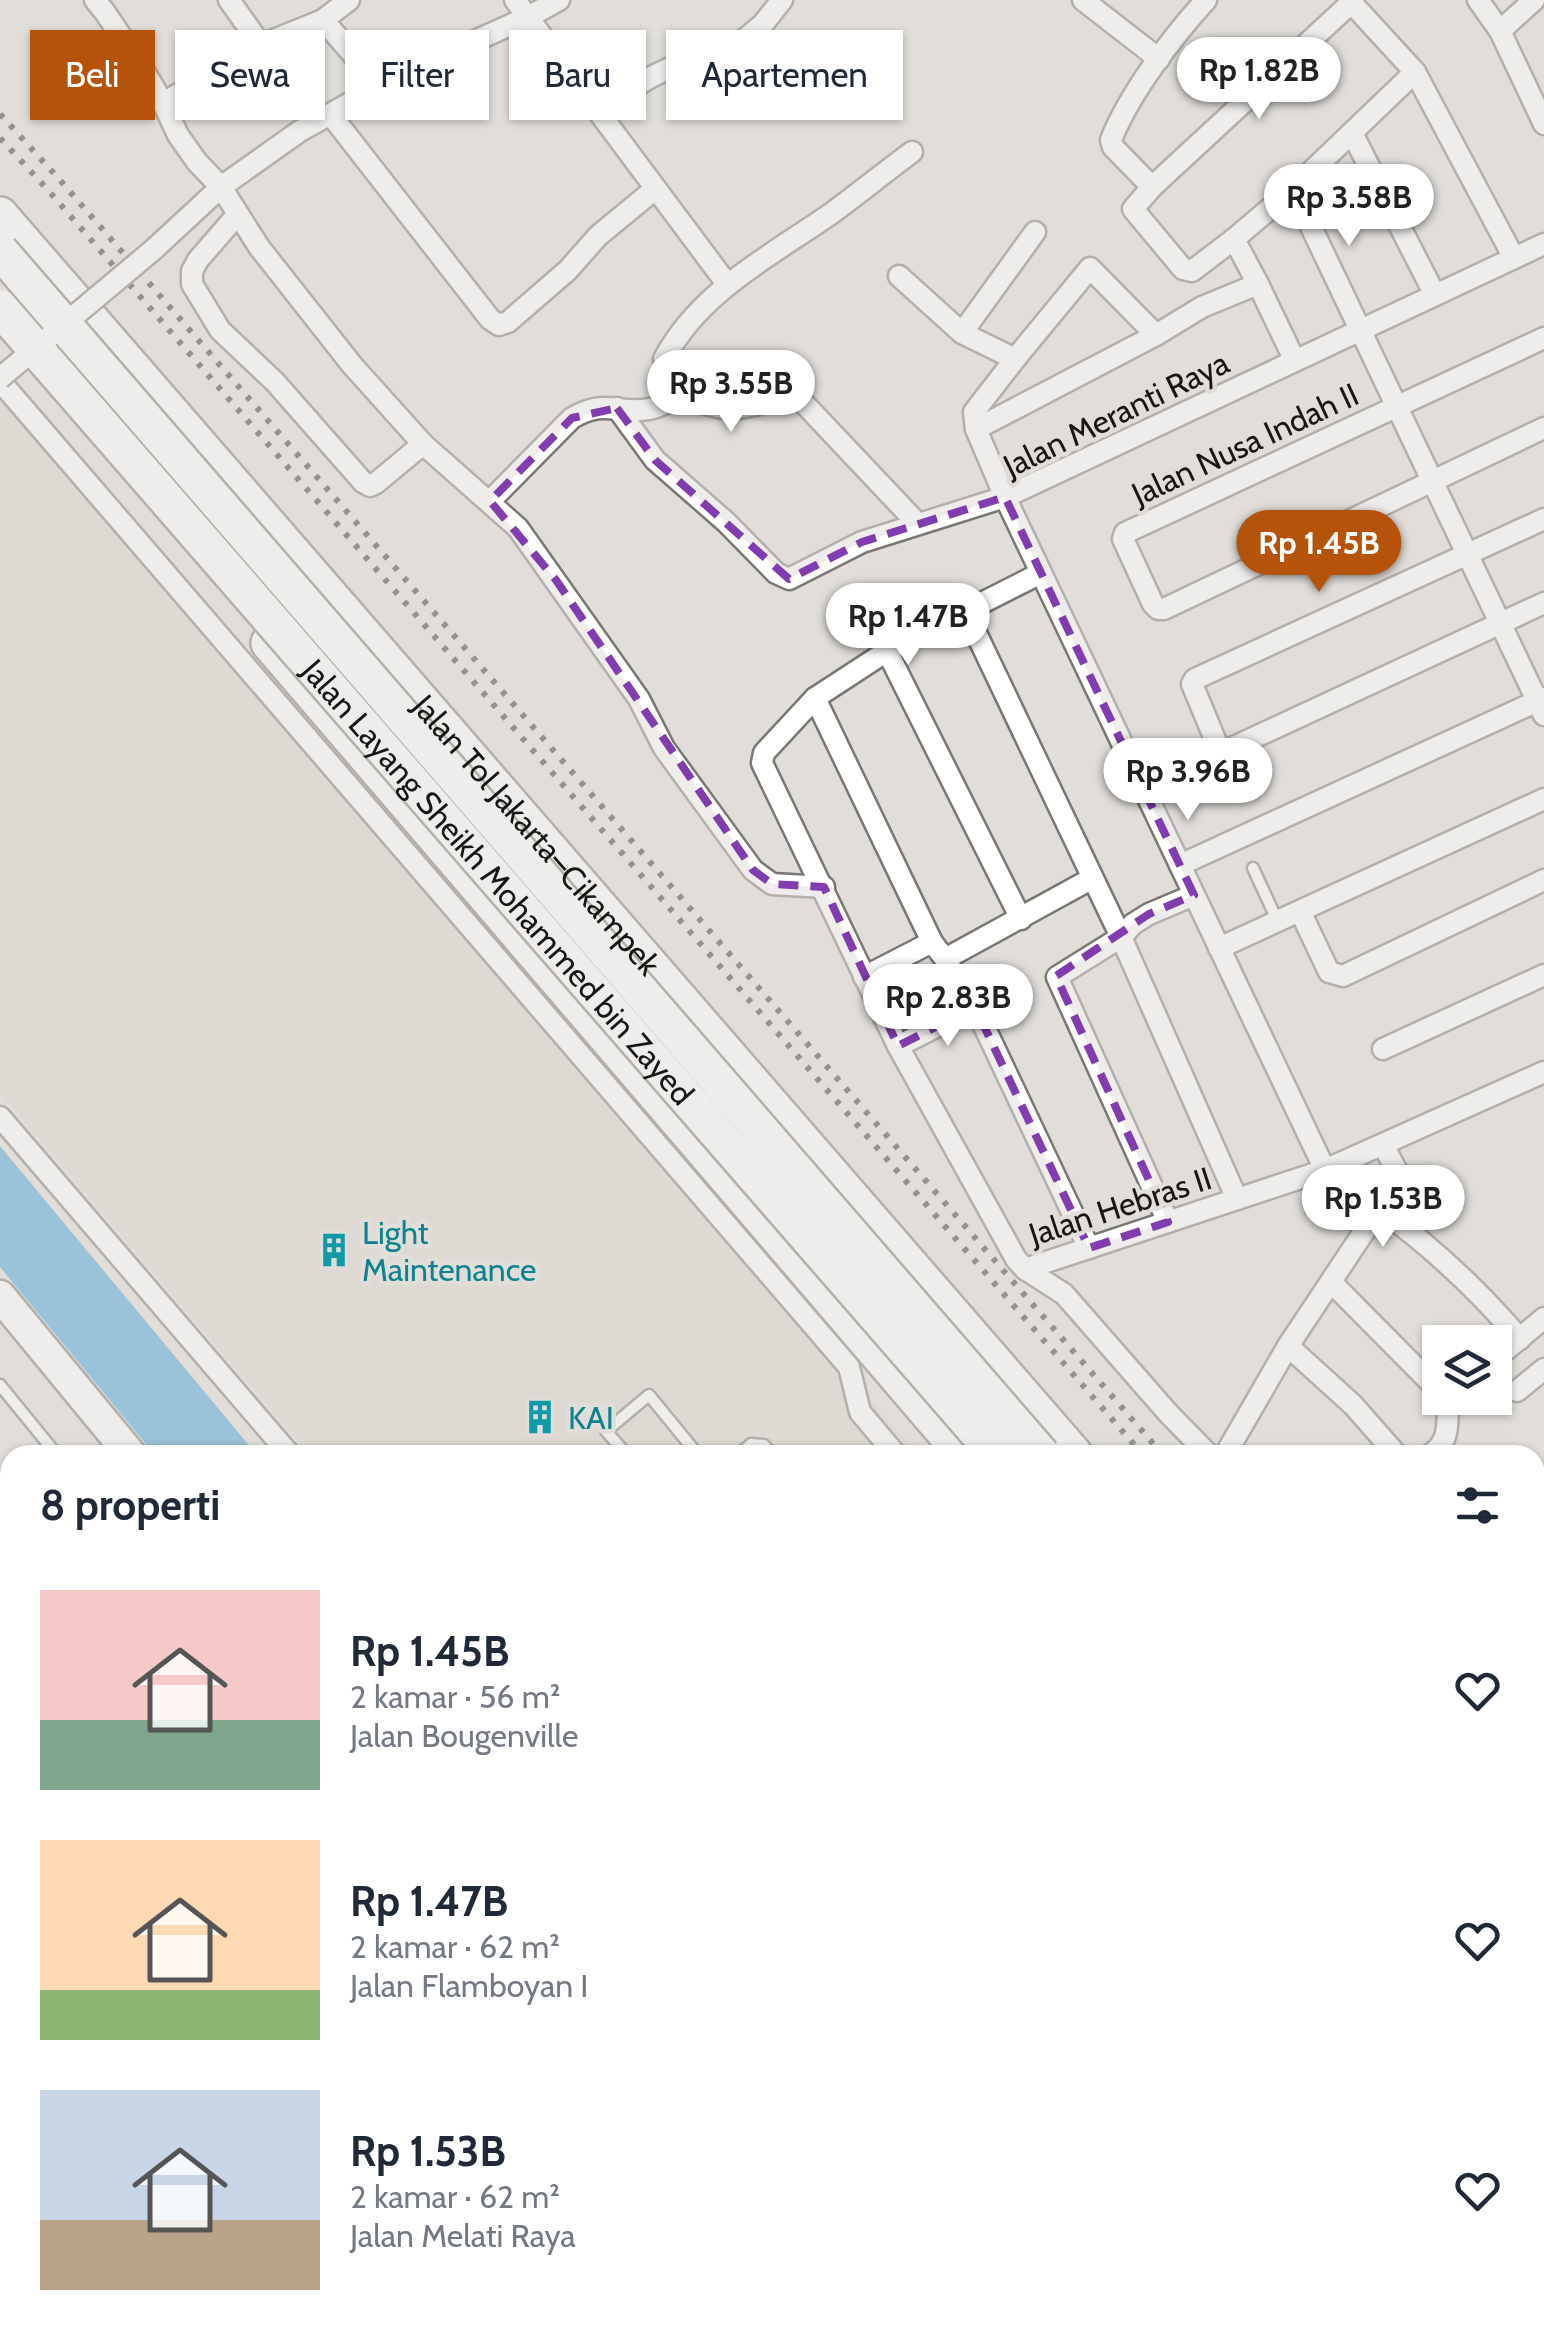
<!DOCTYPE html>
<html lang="id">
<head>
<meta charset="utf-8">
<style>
  :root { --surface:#fff; --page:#f6f6f7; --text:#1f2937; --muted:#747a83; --accent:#b45309 }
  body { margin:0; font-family:Cabin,sans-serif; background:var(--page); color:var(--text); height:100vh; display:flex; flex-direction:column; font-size:38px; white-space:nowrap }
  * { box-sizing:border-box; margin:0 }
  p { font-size:32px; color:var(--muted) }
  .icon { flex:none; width:55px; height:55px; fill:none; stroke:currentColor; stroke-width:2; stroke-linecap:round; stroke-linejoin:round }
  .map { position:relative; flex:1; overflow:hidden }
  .side { position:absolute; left:0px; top:1445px; width:1545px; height:892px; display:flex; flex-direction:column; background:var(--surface); border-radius:30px 30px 0 0; box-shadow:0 2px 8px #0004 }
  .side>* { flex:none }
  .guide { position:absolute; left:30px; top:30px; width:1000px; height:90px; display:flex; gap:20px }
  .fabs { position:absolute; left:1422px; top:1325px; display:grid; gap:20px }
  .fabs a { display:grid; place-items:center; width:90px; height:90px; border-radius:0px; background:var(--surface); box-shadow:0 2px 8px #0004; font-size:50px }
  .price { position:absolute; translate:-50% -85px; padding:0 22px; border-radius:35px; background:#fff; color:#222; font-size:32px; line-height:65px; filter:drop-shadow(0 2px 5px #0008) }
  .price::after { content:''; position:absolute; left:50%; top:60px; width:30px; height:22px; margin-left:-15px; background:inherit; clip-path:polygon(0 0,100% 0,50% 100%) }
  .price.active { background:var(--accent); color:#fff }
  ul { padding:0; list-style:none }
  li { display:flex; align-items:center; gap:30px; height:250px; padding:0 40px }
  li span { display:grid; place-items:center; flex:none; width:280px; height:200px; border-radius:0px; color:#555 }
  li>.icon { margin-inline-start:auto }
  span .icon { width:120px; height:120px; fill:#fffc; stroke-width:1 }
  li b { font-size:42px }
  h2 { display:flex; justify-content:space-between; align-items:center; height:120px; padding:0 40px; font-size:42px }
  .pill { padding:0 35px; border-radius:0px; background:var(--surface); box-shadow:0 2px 8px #0004; font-size:35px; line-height:90px }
  .pill.active { background:var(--accent); color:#fff }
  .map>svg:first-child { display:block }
  .built { fill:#d9d2c7 }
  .water { fill:#44a1d5 }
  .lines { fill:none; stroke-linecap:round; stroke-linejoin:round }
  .service-casing { stroke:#7a7873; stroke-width:15 }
  .minor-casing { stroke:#7a7873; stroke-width:25 }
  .primary-casing { stroke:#7a7873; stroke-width:35 }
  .motorway-casing { stroke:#7a7873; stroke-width:40 }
  .service { stroke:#fff; stroke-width:10 }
  .minor { stroke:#fff; stroke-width:20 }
  .primary { stroke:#fff; stroke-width:30 }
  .motorway { stroke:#fff; stroke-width:35 }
  .tram { stroke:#353432; stroke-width:2.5 }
  .rail { stroke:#353432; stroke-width:6; stroke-dasharray:5 10; stroke-linecap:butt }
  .minor-bridge-casing { stroke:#7a7873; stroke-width:25; stroke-linecap:butt }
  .motorway-bridge-casing { stroke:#7a7873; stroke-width:40; stroke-linecap:butt }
  .minor-bridge { stroke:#fff; stroke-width:20 }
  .motorway-bridge { stroke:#fff; stroke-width:35 }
  .marked { fill:none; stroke:#813caf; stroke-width:8; stroke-dasharray:20 12; stroke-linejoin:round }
  .labels { text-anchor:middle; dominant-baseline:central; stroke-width:9; stroke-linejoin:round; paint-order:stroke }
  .street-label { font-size:32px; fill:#171614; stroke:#e1deda }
  .culture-label { font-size:32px; fill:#0d838f; stroke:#e1deda; text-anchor:start }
</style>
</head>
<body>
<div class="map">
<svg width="1544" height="2336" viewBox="0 0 1544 2336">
  <rect width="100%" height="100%" fill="#e1deda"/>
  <g class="built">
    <polygon points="0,384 326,772 918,1455 310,1455 0,1092"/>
    <polygon points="1535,2168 1544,2178 1544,2336 1515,2336 1509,2328 1535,2328"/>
  </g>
  <polygon class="water" points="0,1146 257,1455 155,1455 0,1267"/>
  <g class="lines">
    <g class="service-casing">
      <g id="service">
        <polyline points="1253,868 1277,920"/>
        <polyline points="0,1385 57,1455"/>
        <polyline points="627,1455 606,1431 649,1395 698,1455"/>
        <polyline points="738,1455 751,1444 764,1445 773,1455"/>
        <polyline points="0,1703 10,1694"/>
        <polyline points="0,1731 10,1722"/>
        <polyline points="0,1840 5,1838 10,1839"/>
        <polyline points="0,2308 10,2320"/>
        <polyline points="16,2328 22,2336"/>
        <polyline points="475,2328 481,2336"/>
        <polyline points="207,2336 218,2328"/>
      </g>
    </g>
    <g class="minor-casing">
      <g id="minor">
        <polyline points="95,0 104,11 140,64 163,103 178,135 197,162 221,187 259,247 352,365 423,444 518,528 639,699 664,748 753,870 772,884 824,887"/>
        <polyline points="229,0 261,45"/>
        <polyline points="515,0 727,284"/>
        <polyline points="1083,0 1159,59"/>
        <polyline points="1349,0 1415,72 1514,258"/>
        <polyline points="1478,0 1500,31 1544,124"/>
        <polyline points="1500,31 1534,0"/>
        <polyline points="428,62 528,17 559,0"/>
        <polyline points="163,103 261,45 323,20 349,0"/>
        <polyline points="598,109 651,77 701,53 739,44 763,24 782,0"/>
        <polyline points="331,115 490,319 499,325 508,322 568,270 598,236 655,189"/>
        <polyline points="1352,133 1435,295"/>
        <path d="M912,152C885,172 859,193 832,213C772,255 700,291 664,359C691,419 738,416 790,393L797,396L917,523"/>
        <path d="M1152,187L1113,147L1111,140C1129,94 1173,36 1206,0"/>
        <polyline points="1293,189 1544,715"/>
        <polyline points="237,215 198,260 192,271 192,284 220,330 275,382 363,482 370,486 376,483 423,444"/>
        <polyline points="1234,239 1192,271 1183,269 1133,209 1152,187 1352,2"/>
        <polyline points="153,250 221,187 300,131 375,89 376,81 323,20"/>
        <polyline points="899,276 962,333 1015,359 974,412 976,429 1005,497 1325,1170"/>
        <polyline points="1258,284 1295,361"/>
        <polyline points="962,333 1035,232"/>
        <polyline points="1544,338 1125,533 1123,539 1153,604 1158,609 1164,609 1544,428"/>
        <polyline points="1015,359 1090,268 1156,335"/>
        <polyline points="0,381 849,1367 860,1412 896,1455"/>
        <polyline points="617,408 655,460 726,522 776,573 789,579 862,542 1005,497 1544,244"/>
        <polyline points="976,429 1156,335 1202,307 1258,284 1234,239 1293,189 1415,72"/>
        <path d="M490,501L572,418C606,398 617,415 649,409C662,407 674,398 686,393"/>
        <polyline points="1544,519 1195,679 1192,684 1219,749 1223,752 1544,603"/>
        <polyline points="1041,573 887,651 815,698 764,753 762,763 898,1046 1016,1259 1025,1269 1064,1294 1168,1413 1209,1455"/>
        <polyline points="965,610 1121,937 1237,1199"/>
        <polyline points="887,651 1021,919"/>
        <polyline points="815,698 932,942 945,959 975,1007 1089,1248"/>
        <polyline points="1180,865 1544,698"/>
        <polyline points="1300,911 1329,972 1343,976 1544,880"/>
        <polyline points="1219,948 1544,799"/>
        <polyline points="945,959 1091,879"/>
        <polyline points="864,977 932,942"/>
        <polyline points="898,1046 975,1007"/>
        <polyline points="1383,1049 1544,975"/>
        <polyline points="0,1117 290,1455"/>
        <path d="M1381,1210C1432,1247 1478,1290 1520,1339"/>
        <polyline points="1168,1222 1057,977 1121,937 1133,924 1149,914 1194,895"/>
        <polyline points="1025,1269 1325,1170 1544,1072"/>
        <polyline points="1332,1283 1440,1392"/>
        <polyline points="1288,1346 1353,1405 1397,1455"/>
        <polyline points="1495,1359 1544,1318"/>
        <polyline points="1517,1391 1544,1369"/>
        <polyline points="1225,1455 1288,1346 1397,1182 1399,1175 1383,1145"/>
        <path d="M1430,1455C1451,1442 1447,1422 1448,1400L1445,1398"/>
        <polyline points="1535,1556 1544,1551"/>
        <polyline points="1535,1814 1544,1822"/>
        <polyline points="1535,2221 1544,2233"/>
        <polyline points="1005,2328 1011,2336"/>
        <polyline points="1284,2336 1289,2328"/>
      </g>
    </g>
    <g class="primary-casing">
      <g id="primary">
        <polyline points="0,1296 131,1455"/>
        <polyline points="846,2328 852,2336"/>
      </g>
    </g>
    <g class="motorway-casing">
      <g id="motorway">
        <path id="s1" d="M0,215L1075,1455"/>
        <polyline points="269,643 964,1455"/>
        <polyline points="1535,1984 1544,1994"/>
        <polyline points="1535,2024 1544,2035"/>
        <polyline points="1535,2074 1544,2085"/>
      </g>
    </g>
    <use href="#service" class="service"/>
    <use href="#minor" class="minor"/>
    <use href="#primary" class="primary"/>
    <use href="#motorway" class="motorway"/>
    <g class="tram">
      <polyline points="1535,2132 1544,2142"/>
      <polyline points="1535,2152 1544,2163"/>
    </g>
    <g class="rail">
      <polyline points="0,114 59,179 1163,1455"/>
      <polyline points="0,138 47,189 1143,1455"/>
      <polyline points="1535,1885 1544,1896"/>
      <polyline points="1535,1909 1544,1919"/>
    </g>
    <g class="minor-bridge-casing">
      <g id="minor-bridge">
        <polyline points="0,378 153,250"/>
        <polyline points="1535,2124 1544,2117"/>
      </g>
    </g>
    <g class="motorway-bridge-casing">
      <g id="motorway-bridge">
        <polyline points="0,251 1042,1455"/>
        <path id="s2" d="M0,308L997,1455"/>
      </g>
    </g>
    <use href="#minor-bridge" class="minor-bridge"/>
    <use href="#motorway-bridge" class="motorway-bridge"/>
  </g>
  <path d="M0 0H1544V2336H0ZM617,408L655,460L789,579L862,542L1005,497L1194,895L1149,914L1056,976L1168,1222L1089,1248L975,1007L898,1046L824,887L772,884L753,870L556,580L490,501L572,418Z" fill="#e1deda" fill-opacity=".55" fill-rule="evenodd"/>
  <path class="marked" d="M617,408L655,460L789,579L862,542L1005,497L1194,895L1149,914L1056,976L1168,1222L1089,1248L975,1007L898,1046L824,887L772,884L753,870L556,580L490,501L572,418Z"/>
  <defs>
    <g id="building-bare" transform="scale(2.7)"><path d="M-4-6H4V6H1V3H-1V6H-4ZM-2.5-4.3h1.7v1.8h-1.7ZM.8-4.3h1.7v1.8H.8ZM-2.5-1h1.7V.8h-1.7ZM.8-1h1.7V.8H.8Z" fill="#0f9aa8" stroke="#e1deda" stroke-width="2.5" paint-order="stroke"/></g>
  </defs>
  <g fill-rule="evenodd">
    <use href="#building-bare" x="334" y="1250"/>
    <use href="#building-bare" x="540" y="1417"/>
  </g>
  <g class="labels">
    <g class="street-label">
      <text transform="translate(1116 414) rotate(-26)">Jalan Meranti Raya</text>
      <text transform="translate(1245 444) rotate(-25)">Jalan Nusa Indah II</text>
      <text stroke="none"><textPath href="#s1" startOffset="820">Jalan Tol Jakarta–Cikampek</textPath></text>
      <text stroke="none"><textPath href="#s2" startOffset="760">Jalan Layang Sheikh Mohammed bin Zayed</textPath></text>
      <text transform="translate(1120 1206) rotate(-18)">Jalan Hebras II</text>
    </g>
    <g class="culture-label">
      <text x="362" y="1232">Light<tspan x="362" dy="37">Maintenance</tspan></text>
      <text x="568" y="1417">KAI</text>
    </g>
  </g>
</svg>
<div class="fabs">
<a><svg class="icon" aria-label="layers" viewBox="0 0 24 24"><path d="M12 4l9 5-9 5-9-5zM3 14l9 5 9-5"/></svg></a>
</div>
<b class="price" style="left:1259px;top:122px">Rp 1.82B</b>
<b class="price" style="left:1349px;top:249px">Rp 3.58B</b>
<b class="price" style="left:731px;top:435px">Rp 3.55B</b>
<b class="price active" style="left:1319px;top:595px">Rp 1.45B</b>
<b class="price" style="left:908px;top:668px">Rp 1.47B</b>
<b class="price" style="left:1188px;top:823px">Rp 3.96B</b>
<b class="price" style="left:948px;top:1049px">Rp 2.83B</b>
<b class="price" style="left:1383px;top:1250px">Rp 1.53B</b>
<div class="guide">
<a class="pill active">Beli</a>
<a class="pill">Sewa</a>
<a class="pill">Filter</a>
<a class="pill">Baru</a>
<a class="pill">Apartemen</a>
</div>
<section class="side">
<h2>8 properti<svg class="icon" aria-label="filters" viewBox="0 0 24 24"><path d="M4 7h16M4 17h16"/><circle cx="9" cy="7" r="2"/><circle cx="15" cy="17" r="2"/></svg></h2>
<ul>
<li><span style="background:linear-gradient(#f6c9c9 65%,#7fa58c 0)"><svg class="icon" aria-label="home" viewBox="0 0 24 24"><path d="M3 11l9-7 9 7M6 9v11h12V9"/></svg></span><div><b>Rp 1.45B</b><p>2 kamar · 56 m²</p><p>Jalan Bougenville</p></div><svg class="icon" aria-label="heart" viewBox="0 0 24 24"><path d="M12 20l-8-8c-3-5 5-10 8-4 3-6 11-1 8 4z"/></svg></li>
<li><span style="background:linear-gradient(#ffd9b3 75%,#8fb573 0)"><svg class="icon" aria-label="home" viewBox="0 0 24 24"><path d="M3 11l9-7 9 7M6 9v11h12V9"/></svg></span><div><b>Rp 1.47B</b><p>2 kamar · 62 m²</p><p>Jalan Flamboyan I</p></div><svg class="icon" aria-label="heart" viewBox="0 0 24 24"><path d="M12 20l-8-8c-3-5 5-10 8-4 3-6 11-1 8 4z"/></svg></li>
<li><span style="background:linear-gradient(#c9d6e8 65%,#b9a48a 0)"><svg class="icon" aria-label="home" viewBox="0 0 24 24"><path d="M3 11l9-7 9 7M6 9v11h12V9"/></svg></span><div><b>Rp 1.53B</b><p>2 kamar · 62 m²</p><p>Jalan Melati Raya</p></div><svg class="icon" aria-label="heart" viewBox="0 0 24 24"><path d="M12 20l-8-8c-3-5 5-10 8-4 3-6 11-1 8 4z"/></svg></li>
</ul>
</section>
</div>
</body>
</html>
